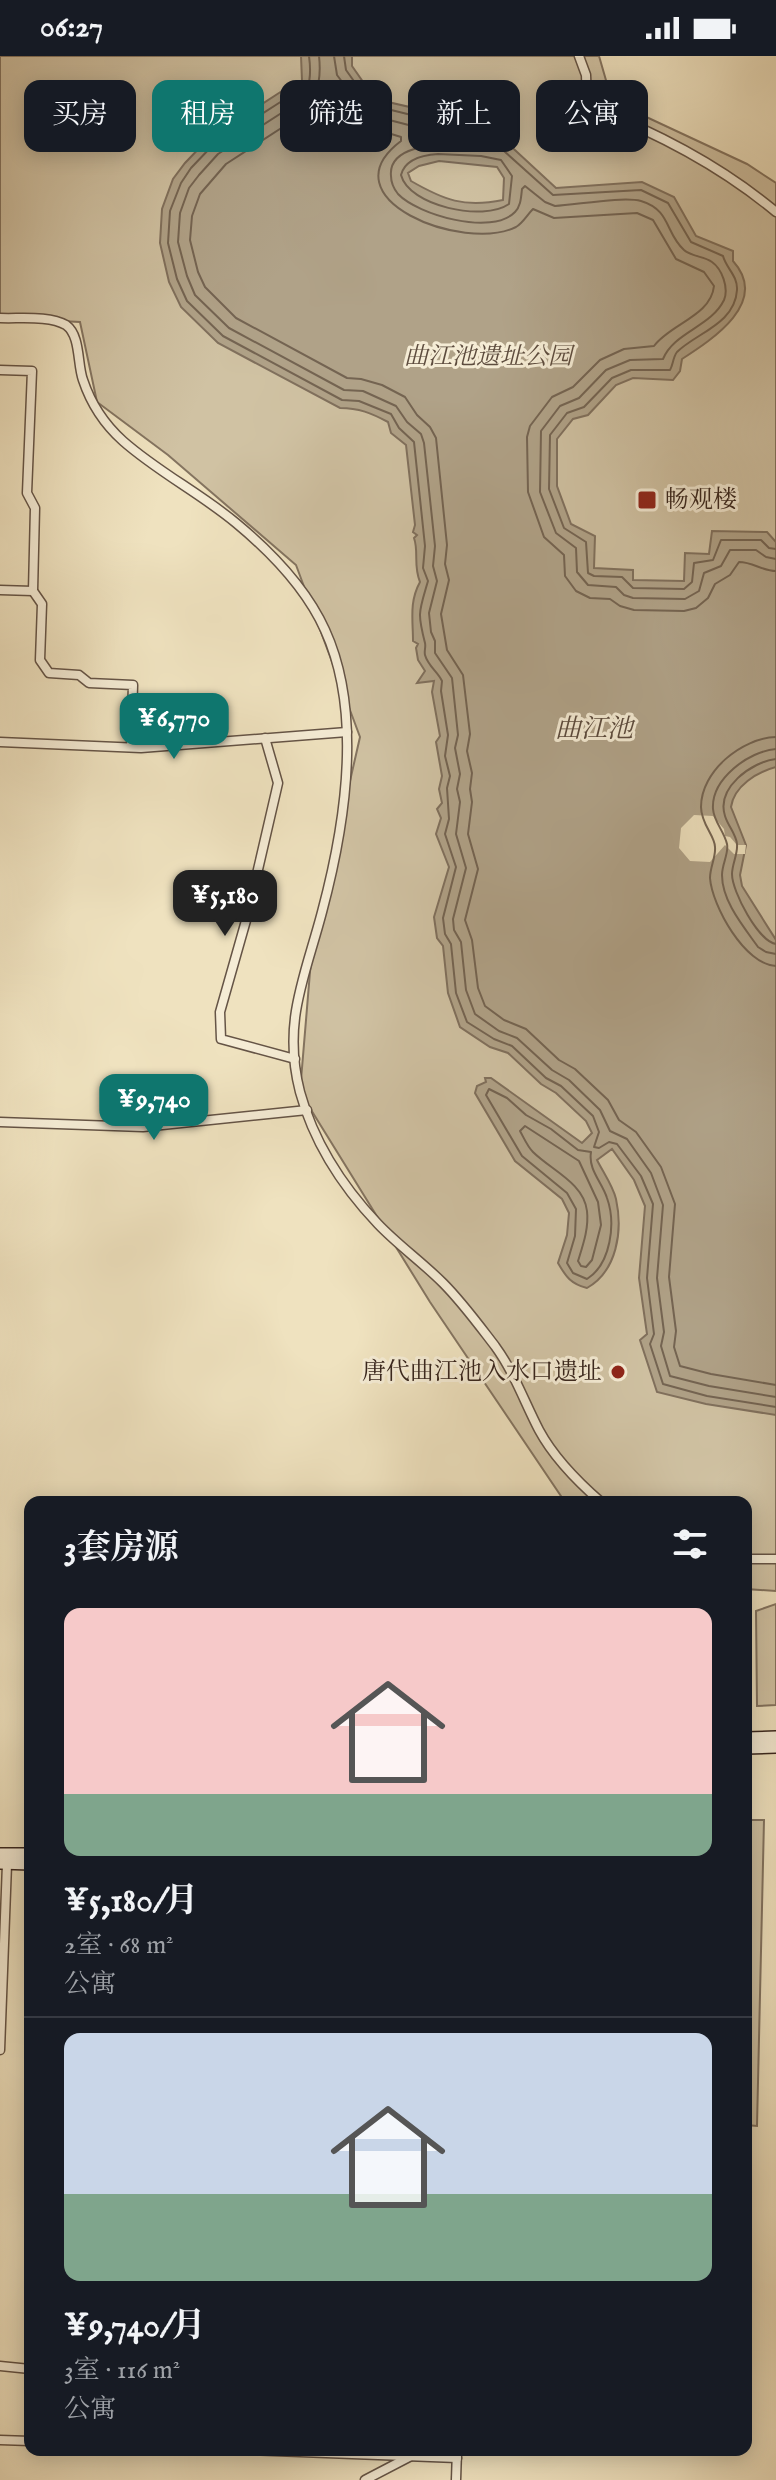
<!DOCTYPE html>
<html lang="zh">
<head>
<meta charset="utf-8">
<style>
  :root { --surface:#171b24; --page:#242831; --text:#f1f3f6; --muted:#9ea1a6; --line:#363941; --accent:#0f766e }
  body { margin:0; font-family:"IM FELL English","Noto Serif SC",serif; background:var(--page); color:var(--text); height:100vh; display:flex; flex-direction:column; font-size:30px; white-space:nowrap }
  * { box-sizing:border-box; margin:0 }
  p { font-size:26px; color:var(--muted) }
  .icon { flex:none; width:44px; height:44px; fill:none; stroke:currentColor; stroke-width:2; stroke-linecap:round; stroke-linejoin:round }
  .map { position:relative; flex:1; overflow:hidden }
  .drawer { position:absolute; left:24px; top:1440px; width:728px; height:960px; display:flex; flex-direction:column; background:var(--surface); border-radius:16px; box-shadow:0 4px 20px #0003 }
  .drawer>* { flex:none }
  .guide { position:absolute; left:24px; top:24px; width:728px; height:72px; display:flex; gap:16px }
  .price { position:absolute; translate:-50% -68px; padding:0 18px; border-radius:16px; background:var(--accent); color:#fff; font-size:26px; line-height:52px; filter:drop-shadow(0 2px 4px #0008) }
  .price::after { content:''; position:absolute; left:50%; top:48px; width:24px; height:18px; margin-left:-12px; background:inherit; clip-path:polygon(0 0,100% 0,50% 100%) }
  .price.current { background:#222; color:#fff }
  ul { padding:0; list-style:none }
  li { display:grid; align-content:center; gap:16px; height:424px; padding:0 40px }
  li+li { border-top:2px solid var(--line) }
  li span { display:grid; place-items:center; height:248px; border-radius:16px; color:#555 }
  li>.icon { margin-inline-start:auto }
  span .icon { width:144px; height:144px; fill:#fffc; stroke-width:1 }
  li b { font-size:34px }
  h2 { display:flex; justify-content:space-between; align-items:center; height:96px; padding:0 40px; font-size:34px }
  .chip { padding:0 28px; border-radius:16px; background:var(--surface); box-shadow:0 4px 20px #0003; font-size:28px; line-height:72px }
  .chip.current { background:var(--accent); color:#fff }
  .status { display:flex; justify-content:space-between; align-items:center; height:56px; padding:0 40px; background:var(--surface); direction:ltr }
  .status svg { height:22px; fill:currentColor }
  .map>svg:first-child { display:block }
  .green { fill:#d0c2a3; stroke:#847460; stroke-width:2 }
  .water { fill:#b0a288; stroke:#80705d; stroke-width:2; fill-rule:evenodd }
  .pier { fill:#efe2bf }
  .lines { fill:none; stroke-linecap:round; stroke-linejoin:round }
  .shore { stroke:#746452; stroke-width:2 }
  .minor-casing { stroke:#655446; stroke-width:11 }
  .secondary-casing { stroke:#37251d; stroke-width:14 }
  .minor { stroke:#f5ecd5; stroke-width:8 }
  .secondary { stroke:#f5ecd5; stroke-width:11 }
  .poi-dot { fill:#8f2418; stroke:#f5ecd5; stroke-width:3 }
  .labels { text-anchor:middle; dominant-baseline:central; stroke-width:6; stroke-linejoin:round; paint-order:stroke }
  .park-label { font-size:24px; font-style:italic; fill:#5d4c3e; stroke:#f5ecd5 }
  .poi-label { font-size:24px; fill:#37251d; stroke:#f5ecd5; text-anchor:start }
  .water-label { font-size:26px; font-style:italic; fill:#5b4a3d; stroke:#f5ecd5 }
</style>
</head>
<body>
<div class="status"><b>06:27</b><svg viewBox="0 0 49 12"><path d="M0 12V9h3v3zM5 12V6h3v6zM10 12V3h3v9zM15 12V0h3v12zM26 1h20v11H26zM47 4h2v5h-2z"/></svg></div>
<div class="map">
<svg width="776" height="2424" viewBox="0 0 776 2424">
  <rect width="100%" height="100%" fill="#efe2bf"/>
  <filter id="stains"><feTurbulence type="fractalNoise" baseFrequency=".0025" numOctaves="4"/><feColorMatrix values="0 0 0 0 .2 0 0 0 0 .09 0 0 0 0 .02 0 0 0 .5 -.17"/></filter>
  <radialGradient id="worn" r=".72"><stop offset=".6" stop-color="#630" stop-opacity="0"/><stop offset="1" stop-color="#630" stop-opacity=".3"/></radialGradient>
  <g class="green">
    <polygon points="0,0 599,0 612,45 747,108 776,127 776,1535 746,1533 746,1446 565,1446 430,1246 300,1036 312,892 360,681 296,509 168,399 97,346 80,266 0,262"/>
    <polygon points="776,1548 776,1649 757,1650 756,1555"/>
    <polygon points="746,1764 764,1764 757,2070 746,2069"/>
  </g>
  <path class="water" d="M301,0H352V10L375,43L488,69L556,132L642,126L674,141L696,180L733,195V205C770,246 713,283 682,303L680,315L673,324L633,322L616,329L588,359L573,363L557,383V430L571,468L595,480L594,512L633,514V524L684,525L685,497L709,498L712,475L767,476L776,486V711C757,716 734,730 731,751L746,789L740,819L742,830L776,884V1359L706,1348L657,1336L640,1284L647,1278L639,1222L645,1150L634,1124L612,1093L597,1104C603,1116 613,1130 616,1143C623,1175 617,1215 587,1232C571,1228 566,1221 558,1207L567,1179L569,1157L562,1143L515,1105L475,1037L477,1030L486,1026L485,1022H491L582,1087L592,1077L586,1065L556,1037L541,1028L508,997L490,991L460,971L448,937L443,890L437,882L434,861L449,811L436,778L441,762L437,753L442,747L439,733L442,720L436,686L440,680L432,636L434,625L417,627L425,615L418,604L416,592L418,588L413,585C413,564 409,546 420,526C413,509 419,496 414,482L417,479L413,476L415,469L406,389L391,377L388,366C371,357 359,352 340,352L218,287L181,251L169,226L160,187L162,153L173,123L185,107L207,84L282,35L293,39L302,25ZM439,105L497,111L504,122L503,144C464,152 444,144 411,125L408,117L419,110Z"/>
  <polygon class="pier" points="694,759 713,760 724,773 725,780 730,781 737,789 746,789 745,798 734,798 725,789 710,806 690,805 679,792 681,772"/>
  <g class="lines">
    <g class="shore">
      <path d="M309,0C312,22 310,49 282,45L212,90L191,112L181,127L170,155L168,187L177,223L187,245L223,280L342,344L359,345L391,358L399,372L414,386L425,490L423,512L428,525C419,556 417,556 425,587C426,591 424,595 425,599C428,610 438,616 442,625L441,635L448,679L445,700L450,720L447,732L449,763L445,778L456,811L443,862L445,878L451,888L456,937L467,966L494,983L512,990L546,1022L561,1030L593,1060L599,1076L594,1091L599,1092L609,1086L617,1088L641,1120L653,1148L647,1222L654,1278L650,1288L663,1328L707,1340L776,1351"/>
      <path d="M319,0C322,27 316,58 283,56L218,98L199,119L189,132L180,157L178,186L187,220L195,239L229,272L344,334L363,335L396,350L407,366L421,378L424,387L435,490L433,510L437,525L429,557L431,576L435,585V597L452,622L458,679L455,692L460,718L457,733L460,746L456,778L466,812L453,863L454,874L461,886L466,934L475,958L499,975L517,982L552,1014L569,1024L600,1054L610,1075L627,1083L651,1117L663,1149L657,1222L664,1276L661,1290L670,1320L709,1330L776,1341"/>
      <path d="M334,0L337,19L366,58L459,82L456,88C436,88 388,90 391,120C391,126 394,133 398,138C418,159 492,180 515,156C521,150 521,141 522,133L525,130L545,146L555,150C576,149 623,140 641,145C671,154 665,177 684,194C692,201 704,200 712,206C722,213 729,232 724,244C711,271 674,276 663,303L630,304L606,314L579,342L560,350L541,375L540,436L556,477L576,492L577,516L588,529L616,531L624,539L633,542L685,543L699,535L704,517L721,510L730,494H756L766,501L776,503"/>
      <path d="M344,0L346,14L371,49L484,77L553,139L641,134L668,147L691,186L723,200C726,212 738,220 737,234C735,268 696,277 677,296C673,301 673,309 670,314H631L612,322L584,351L567,357L550,379L549,433L564,472L586,486L588,517L594,520L622,521L633,532L684,533L692,526L694,507L713,504L721,484H761L769,492L776,493"/>
      <path d="M438,98L481,100L501,104L512,120L509,148C483,166 409,150 401,119C405,103 423,99 438,98Z"/>
      <path d="M776,515C762,515 753,506 739,506L730,519L715,528L708,542L696,552L684,555L634,554L620,550L610,543L590,542L576,535L565,520L564,499L544,481L528,436L527,381L530,370L552,341L573,331L600,304L624,293L654,290C670,268 711,260 714,230L704,216L676,203L653,164L637,157L554,162L533,153C527,159 523,167 516,171C464,197 324,143 401,85V81L359,68L333,37L310,63L298,68L286,69L226,108L200,138L192,160L190,184L198,216L205,231L236,262L347,322L361,323L382,329L405,341L417,359L430,371L436,382L447,489L445,508L449,524L441,558L447,594L463,619L470,678L467,695L472,717L470,733L472,746L468,778L478,813L465,864L472,884L478,932L485,950L504,964L526,973L559,1004L575,1013L608,1044L619,1064L636,1076L661,1111L675,1148L669,1221L676,1275L674,1291L680,1310L711,1318L776,1329"/>
      <path d="M776,681C742,682 701,715 701,751C701,768 715,780 715,791C716,801 710,811 710,822C712,850 745,909 776,910"/>
      <path d="M776,693C749,695 711,723 713,753C714,766 724,775 727,788C729,797 722,808 722,819C722,845 743,870 758,891L766,896L776,898"/>
      <path d="M776,703C751,706 716,732 725,760C728,770 736,778 737,788C738,798 732,808 732,818C732,836 759,886 776,888"/>
      <path d="M489,1033L507,1042L526,1059L551,1073L578,1094L591,1096C588,1114 602,1126 607,1142C616,1167 611,1208 587,1223L573,1217L567,1207L575,1180L576,1153L567,1137L522,1100L486,1039Z"/>
      <path d="M525,1070L579,1105L598,1146L601,1169L592,1204L586,1211L581,1210L578,1205C583,1189 589,1172 587,1155C584,1127 551,1114 533,1096C527,1090 524,1082 520,1075Z"/>
    </g>
    <g class="minor-casing">
      <g id="minor">
        <path d="M579,0L586,19L587,45L593,52C660,78 721,110 776,156"/>
        <path d="M0,262C18,263 49,259 66,269C81,280 77,308 83,324C91,348 104,368 123,385C158,416 200,437 236,467C271,496 306,532 325,574C363,657 345,770 322,856C305,921 282,966 300,1036C314,1087 341,1129 378,1168C398,1189 422,1206 443,1227C462,1246 478,1268 495,1290C514,1316 524,1345 539,1374C554,1402 578,1426 601,1446"/>
        <polyline points="0,314 32,315 27,437 35,452 33,535 42,548 40,604 49,617 79,619 89,627 133,629 131,691"/>
        <polyline points="0,534 33,535"/>
        <polyline points="265,682 278,727 247,861 220,956 221,983 295,1003"/>
        <polyline points="0,686 141,692 347,676"/>
        <polyline points="0,1066 143,1071 307,1054"/>
        <polyline points="746,1503 776,1503"/>
        <polyline points="0,1994 7,1808"/>
        <polyline points="0,2310 30,2313"/>
        <polyline points="0,2384 30,2385"/>
        <polyline points="249,2394 457,2402"/>
        <polyline points="365,2424 411,2400"/>
        <polyline points="456,2424 457,2394"/>
      </g>
    </g>
    <g class="secondary-casing">
      <g id="secondary">
        <polyline points="746,1682 776,1681"/>
        <polyline points="746,1692 776,1691"/>
        <polyline points="0,1798 30,1798"/>
        <polyline points="0,1807 30,1808"/>
      </g>
    </g>
    <use href="#minor" class="minor"/>
    <use href="#secondary" class="secondary"/>
  </g>
  <g class="poi-dot">
    <rect x="637" y="434" width="20" height="20" rx="4"/>
    <circle cx="618" cy="1316" r="8"/>
  </g>
  <g class="labels">
    <g class="park-label">
      <text x="488" y="301">曲江池遗址公园</text>
    </g>
    <g class="poi-label">
      <text x="665" y="444">畅观楼</text>
      <text x="602" y="1316" text-anchor="end">唐代曲江池入水口遗址</text>
    </g>
    <g class="water-label">
      <text x="594" y="673">曲江池</text>
    </g>
  </g>
  <rect width="100%" height="100%" filter="url(#stains)"/>
  <rect width="100%" height="100%" fill="url(#worn)"/>
</svg>
<b class="price" style="left:174px;top:705px">¥6,770</b>
<b class="price current" style="left:225px;top:882px">¥5,180</b>
<b class="price" style="left:154px;top:1086px">¥9,740</b>
<div class="guide">
<a class="chip">买房</a>
<a class="chip current">租房</a>
<a class="chip">筛选</a>
<a class="chip">新上</a>
<a class="chip">公寓</a>
</div>
<section class="drawer">
<h2>3套房源<svg class="icon" aria-label="filters" viewBox="0 0 24 24"><path d="M4 7h16M4 17h16"/><circle cx="9" cy="7" r="2"/><circle cx="15" cy="17" r="2"/></svg></h2>
<ul>
<li><span style="background:linear-gradient(#f6c9c9 75%,#7fa58c 0)"><svg class="icon" aria-label="home" viewBox="0 0 24 24"><path d="M3 11l9-7 9 7M6 9v11h12V9"/></svg></span><div><b>¥5,180/月</b><p>2室 · 68 m²</p><p>公寓</p></div></li>
<li><span style="background:linear-gradient(#c9d6e8 65%,#7fa58c 0)"><svg class="icon" aria-label="home" viewBox="0 0 24 24"><path d="M3 11l9-7 9 7M6 9v11h12V9"/></svg></span><div><b>¥9,740/月</b><p>3室 · 116 m²</p><p>公寓</p></div></li>
</ul>
</section>
</div>
</body>
</html>
